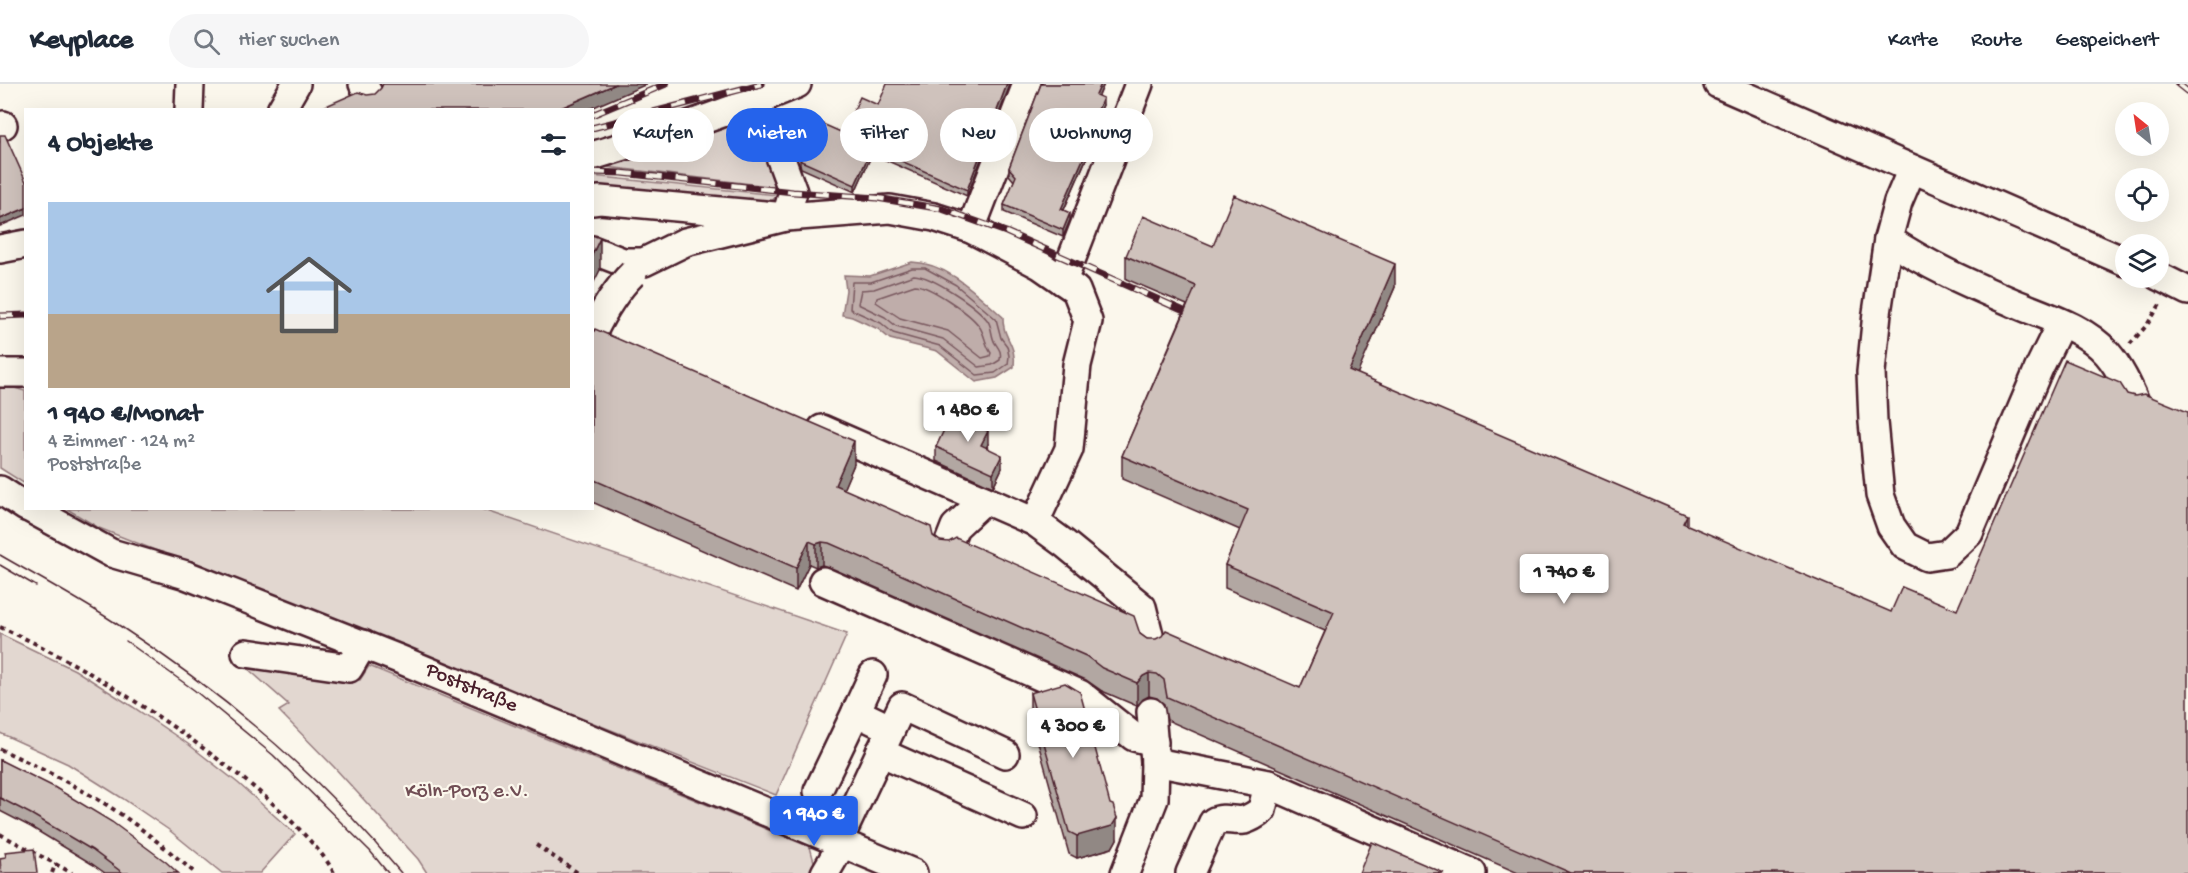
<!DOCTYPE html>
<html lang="de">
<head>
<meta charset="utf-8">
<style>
  :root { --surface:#fff; --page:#f6f6f7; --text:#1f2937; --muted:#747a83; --line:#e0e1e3; --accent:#2563eb }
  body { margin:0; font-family:"Gochi Hand",sans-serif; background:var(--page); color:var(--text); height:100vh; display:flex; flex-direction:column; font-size:22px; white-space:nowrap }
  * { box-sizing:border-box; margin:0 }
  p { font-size:20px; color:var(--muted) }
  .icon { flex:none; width:33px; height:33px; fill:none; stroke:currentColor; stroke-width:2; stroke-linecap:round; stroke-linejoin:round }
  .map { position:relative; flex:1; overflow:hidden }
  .sheet { position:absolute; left:24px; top:24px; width:570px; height:402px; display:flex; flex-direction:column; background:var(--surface); border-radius:0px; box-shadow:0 6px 24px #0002 }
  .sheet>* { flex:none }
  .guide { position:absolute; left:612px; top:24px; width:570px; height:54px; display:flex; gap:12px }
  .needle { width:39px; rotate:330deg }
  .tools { position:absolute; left:2115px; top:18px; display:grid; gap:12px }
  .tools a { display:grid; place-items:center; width:54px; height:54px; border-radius:50%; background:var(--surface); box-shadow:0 6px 24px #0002; font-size:30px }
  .price { position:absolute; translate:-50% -51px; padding:0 14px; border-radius:6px; background:#fff; color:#222; font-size:20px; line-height:39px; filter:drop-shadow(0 2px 3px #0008) }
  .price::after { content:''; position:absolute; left:50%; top:36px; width:18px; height:14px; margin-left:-9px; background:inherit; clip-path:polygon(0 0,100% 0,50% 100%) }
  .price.selected { background:var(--accent); color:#fff }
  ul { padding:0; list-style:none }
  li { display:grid; align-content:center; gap:12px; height:318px; padding:0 24px }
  li span { display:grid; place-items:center; height:186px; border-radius:0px; color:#555 }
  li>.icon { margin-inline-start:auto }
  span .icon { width:108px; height:108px; fill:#fffc; stroke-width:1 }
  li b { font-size:26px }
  h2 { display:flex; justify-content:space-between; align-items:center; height:72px; padding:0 24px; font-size:26px }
  .chip { padding:0 21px; border-radius:27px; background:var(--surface); box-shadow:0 6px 24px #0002; font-size:21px; line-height:54px }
  .chip.selected { background:var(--accent); color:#fff }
  header { display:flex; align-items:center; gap:36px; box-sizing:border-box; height:84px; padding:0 30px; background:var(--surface); border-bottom:2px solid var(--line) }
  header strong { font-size:28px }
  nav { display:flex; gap:33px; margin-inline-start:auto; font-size:21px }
  .search { width:420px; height:54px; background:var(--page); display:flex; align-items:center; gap:15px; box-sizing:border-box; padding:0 21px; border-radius:33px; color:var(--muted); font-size:22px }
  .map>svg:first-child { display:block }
  .green { fill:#e2d7d0; stroke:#967b7e; stroke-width:1.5 }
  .water { fill:#bfadaa; stroke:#907477; stroke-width:1.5 }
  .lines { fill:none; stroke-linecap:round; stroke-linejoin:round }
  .shore { stroke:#79585e; stroke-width:1.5 }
  .minor-casing { stroke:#4a1f2b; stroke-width:32 }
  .path { stroke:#4a1f2b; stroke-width:4; stroke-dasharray:4.5 4.5; stroke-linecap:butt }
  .minor { stroke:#fbf7ec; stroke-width:27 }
  .tram { stroke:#4a1f2b; stroke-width:1.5 }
  .rail-casing { stroke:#4a1f2b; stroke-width:7 }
  .rail { stroke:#fbf7ec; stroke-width:4.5; stroke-dasharray:14; stroke-linecap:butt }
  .minor-bridge-casing { stroke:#4a1f2b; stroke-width:32; stroke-linecap:butt }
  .minor-bridge { stroke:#fbf7ec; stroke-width:27 }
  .wall { fill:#b2a7a2; stroke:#4a1f2b; stroke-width:1.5 }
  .shaded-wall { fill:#918884; stroke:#4a1f2b; stroke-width:1.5 }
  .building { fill:#cfc2bc; stroke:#4a1f2b; stroke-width:1.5 }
  .labels { text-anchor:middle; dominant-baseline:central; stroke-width:4.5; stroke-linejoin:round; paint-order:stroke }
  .street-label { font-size:21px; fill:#4a1f2b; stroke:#fbf7ec }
  .park-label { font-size:21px; fill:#704d54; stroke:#fbf7ec }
</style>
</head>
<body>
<header>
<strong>Keyplace</strong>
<div class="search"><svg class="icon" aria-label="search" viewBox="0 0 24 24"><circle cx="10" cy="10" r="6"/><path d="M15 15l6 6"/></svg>Hier suchen</div>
<nav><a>Karte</a><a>Route</a><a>Gespeichert</a></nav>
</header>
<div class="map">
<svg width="2188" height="789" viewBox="0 0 2188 789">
  <rect width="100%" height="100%" fill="#fbf7ec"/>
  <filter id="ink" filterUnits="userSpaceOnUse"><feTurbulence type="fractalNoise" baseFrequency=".0167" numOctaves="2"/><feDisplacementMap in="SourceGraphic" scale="12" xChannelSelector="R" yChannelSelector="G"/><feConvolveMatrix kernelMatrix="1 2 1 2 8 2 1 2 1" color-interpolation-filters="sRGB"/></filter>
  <g filter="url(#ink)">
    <g class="green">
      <path d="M732,39C738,40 746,41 751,45C765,56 774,86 778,103L607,83L609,78L723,45L722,41Z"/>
      <polygon points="592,92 777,111 772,117 764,119 593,108"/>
      <polygon points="0,300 25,307 25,400 0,384"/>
      <polygon points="67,425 481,425 847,550 776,711 99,444"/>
      <polygon points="0,550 75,586 133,623 188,660 238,699 295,750 260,789 222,789 169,746 122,714 68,680 0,649"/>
      <polygon points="239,577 360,596 369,582 810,763 816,785 813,789 427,789 418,775 334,683 279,627 289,621"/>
    </g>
    <path class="water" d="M912,178C948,179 977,210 1003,233C1002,254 1017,259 1014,283L997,294L976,298L937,267L890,255L878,245L852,233L842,231L846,206L844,191L870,192Z"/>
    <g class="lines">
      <g class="shore">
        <polygon points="912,184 925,184 956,201 996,235 1001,254 1007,262 1009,272 1008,280 995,289 977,291 940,262 893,249 881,239 850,225 852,198 871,198"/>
        <path d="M914,191C932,192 977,222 988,237C992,243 991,253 995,259C999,265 1002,268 1000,276L992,281L979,283L943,255L896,242L885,233L858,220L861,206L874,205Z"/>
        <path d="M915,201C929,201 971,230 979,242C985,250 985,261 991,269L990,272L982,274L948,247L900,234L876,218L877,214Z"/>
      </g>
      <g class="minor-casing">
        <g id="minor">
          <polyline points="363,0 368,9"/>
          <polyline points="1718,0 2126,178"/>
          <polyline points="189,26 190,0"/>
          <polyline points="281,26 296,0"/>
          <polyline points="0,43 3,41"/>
          <path d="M592,72C662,51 730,28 797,0"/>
          <path d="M1912,85L1898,118L1888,155C1928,182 1970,200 2014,219C2044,232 2084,243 2107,269C2120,284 2128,302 2136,320"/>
          <polyline points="592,117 600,116 786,133 890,125 934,133 971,145 1040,181 1076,206 1088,237 1077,281 1069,365 1035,438 1065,460 1142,523 1152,563"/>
          <polyline points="971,145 1027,0"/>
          <polyline points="1888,155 1877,229 1871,288 1873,338 1880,411 1891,442 1905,462 1927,473 1947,470 1969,449 2039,284 2061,239"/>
          <polyline points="0,165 26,160"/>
          <polyline points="592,166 623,178 644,178 685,158 786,133 793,108 778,67 755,18"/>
          <polyline points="2158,192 2188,207"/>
          <polyline points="1063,197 1139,0"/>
          <polyline points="0,289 26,289"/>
          <polyline points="822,345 1035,438"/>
          <polyline points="0,406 26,423"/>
          <polyline points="29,424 111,469 186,491 399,575 913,789"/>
          <polyline points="946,466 955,443 984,416"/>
          <polyline points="823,497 1080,610 1134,653 1154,658"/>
          <polyline points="246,569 349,584 363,560"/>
          <polyline points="856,628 873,591"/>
          <polyline points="880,668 1023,732"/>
          <polyline points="1155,678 1268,700 1472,789"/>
          <polyline points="818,707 856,628 891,645"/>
          <polyline points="838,758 902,622 1005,670"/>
          <polyline points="825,789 842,760"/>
          <polyline points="1125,789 1154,715 1155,678 1151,628"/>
          <path d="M1190,789L1213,738C1224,732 1233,738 1244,736C1251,734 1257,730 1262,726L1268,700"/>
        </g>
      </g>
      <g class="path">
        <polyline points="2130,260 2147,241 2161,219"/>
        <path d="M0,543C68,573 131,613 192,656C230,684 268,712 300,746C312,759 326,773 334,789"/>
        <path d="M0,665C36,682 73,700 107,721C138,741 167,765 195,789"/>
        <polyline points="0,750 72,789"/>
        <polyline points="536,761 578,789"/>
        <polyline points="52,789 56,779"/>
      </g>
      <use href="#minor" class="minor"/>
      <g class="tram">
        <path d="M0,471C38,493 77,514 114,538C220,607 320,691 401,789"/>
        <polyline points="0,481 36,502"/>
        <polyline points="126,557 194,606 273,671 370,767 388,789"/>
      </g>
      <g class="rail-casing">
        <g id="rail">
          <polyline points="2178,0 2188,8"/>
          <polyline points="592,31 666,0"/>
          <polyline points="592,44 761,0"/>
          <polyline points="592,88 622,89 793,108 877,114 942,125 1006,148 1193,231"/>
          <polyline points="0,232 26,231"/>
        </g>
      </g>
      <use href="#rail" class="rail"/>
      <g class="minor-bridge-casing">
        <path id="minor-bridge" d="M592,250C603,227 615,207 633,189"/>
      </g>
      <use href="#minor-bridge" class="minor-bridge"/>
    </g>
    <g class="wall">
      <polygon points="1010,0 967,112 872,70 855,108 801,84 800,80 800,73 843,49 878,21"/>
      <polygon points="1041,0 1104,0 1099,12 1103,21 1094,40 1098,48 1064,126 1070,136 1063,153 1004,128 1004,121 1014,97 1009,91 1009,84"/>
      <polygon points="1213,162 1395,203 1357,290 1687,441 2188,789 1518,789 1167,636 1164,620 1157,614 1149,612 1143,615 1137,622 1102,607 1086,596 829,483 822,481 816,483 809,480 796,507 592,418 592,252 854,380 843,405 933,452 940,457 1140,550 1147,555 1300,604 1325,547 1225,504 1225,481 1240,446 1122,395 1122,372 1187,221 1126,195 1126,172"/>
      <polygon points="988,360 987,364 1002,384 993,403 936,377 936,363"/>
      <polygon points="1030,609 1117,755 1112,764 1077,774 1069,770 1030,630"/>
      <polygon points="0,676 178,789 105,789 92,780 31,743 0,727"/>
    </g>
    <g class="shaded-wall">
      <polygon points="616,0 647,0 587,26 556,26"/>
      <polygon points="1007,0 1010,0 1010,1 967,112 967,106"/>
      <polygon points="1101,0 1104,0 1096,18 1096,11"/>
      <polygon points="1103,14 1103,21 1092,45 1092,39"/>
      <polygon points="1098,41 1098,48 1061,132 1061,125"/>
      <polygon points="872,64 872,70 855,108 855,101"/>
      <polygon points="26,124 26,131 0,142 0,135"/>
      <polygon points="1070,129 1070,136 1063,153 1063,146"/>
      <polygon points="600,154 600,186 592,202 592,171"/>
      <polygon points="1395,180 1395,203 1349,309 1349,286"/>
      <polygon points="988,347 988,360 981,375 981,361"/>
      <polygon points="854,357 854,380 835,425 835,401"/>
      <polygon points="1002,371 1002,384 993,403 993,389"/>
      <polygon points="1687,431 1687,454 1683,439"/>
      <polygon points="809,457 809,480 796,507 796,484"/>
      <polygon points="822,458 822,481 816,483 816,460"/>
      <polygon points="1149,589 1149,612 1143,615 1137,622 1137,599 1143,592"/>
      <polygon points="1117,734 1117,755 1112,764 1077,774 1077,752"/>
    </g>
    <g class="building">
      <polygon points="383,0 616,0 556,26 317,26 358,8 367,11 375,10 381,4"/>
      <polygon points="887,0 1007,0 967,106 872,64 855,101 801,77 800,73 816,37 843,49 860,13 878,21"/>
      <polygon points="1041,0 1101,0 1096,11 1103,14 1092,39 1098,41 1061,125 1070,129 1063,146 1004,121 1016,92 1009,84"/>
      <polygon points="0,51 5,51 26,98 26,124 0,135"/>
      <polygon points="1234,111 1395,180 1349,286 1687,431 1683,439 1891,528 1902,503 1957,526 2065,276 2120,299 2127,310 2135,312 2144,310 2188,328 2188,789 1571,789 1167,613 1164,596 1157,590 1149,589 1143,592 1137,599 1102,584 1086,572 829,459 822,458 816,460 809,457 796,484 592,395 592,252 595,245 854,357 835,401 931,443 933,452 940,457 949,458 956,454 1134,532 1140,550 1147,555 1156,555 1162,552 1166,546 1300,604 1334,528 1225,481 1248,426 1122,372 1196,202 1126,172 1143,132 1213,162"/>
      <polygon points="592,151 600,154 592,171"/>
      <polygon points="952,329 988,347 981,361 1002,371 993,389 936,363"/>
      <polygon points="1065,599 1080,608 1110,720 1113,721 1117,734 1112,742 1077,752 1069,748 1030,609"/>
      <polygon points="0,676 54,703 112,738 166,778 178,789 123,789 92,766 31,730 0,714"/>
      <polygon points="1372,758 1444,789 1359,789"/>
      <polygon points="34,765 37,789 1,789 0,774 6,773 5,768"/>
    </g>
  </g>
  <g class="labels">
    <g class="street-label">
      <text transform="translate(471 605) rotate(23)">Poststraße</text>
    </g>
    <g class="park-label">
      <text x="467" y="708">Köln-Porz e.V.</text>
    </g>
  </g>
</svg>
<div class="tools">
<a><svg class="needle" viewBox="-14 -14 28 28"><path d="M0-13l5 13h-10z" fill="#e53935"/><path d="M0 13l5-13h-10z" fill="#747a83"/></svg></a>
<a><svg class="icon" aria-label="locate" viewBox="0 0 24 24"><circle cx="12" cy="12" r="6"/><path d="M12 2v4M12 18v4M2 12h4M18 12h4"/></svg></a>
<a><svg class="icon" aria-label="layers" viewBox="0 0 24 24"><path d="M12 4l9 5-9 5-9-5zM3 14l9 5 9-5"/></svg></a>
</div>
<b class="price" style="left:968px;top:359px">1 480 €</b>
<b class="price" style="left:1564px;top:521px">1 740 €</b>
<b class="price" style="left:1073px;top:675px">4 300 €</b>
<b class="price selected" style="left:814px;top:763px">1 940 €</b>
<div class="guide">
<a class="chip">Kaufen</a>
<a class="chip selected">Mieten</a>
<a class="chip">Filter</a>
<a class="chip">Neu</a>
<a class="chip">Wohnung</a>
</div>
<section class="sheet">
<h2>4 Objekte<svg class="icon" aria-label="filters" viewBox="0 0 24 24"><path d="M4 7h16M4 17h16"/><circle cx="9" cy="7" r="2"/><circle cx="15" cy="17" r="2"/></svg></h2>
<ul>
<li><span style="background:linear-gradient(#a9c7e8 60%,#b9a48a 0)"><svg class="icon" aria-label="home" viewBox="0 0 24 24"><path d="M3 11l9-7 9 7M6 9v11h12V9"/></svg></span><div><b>1 940 €/Monat</b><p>4 Zimmer · 124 m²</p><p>Poststraße</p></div></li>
</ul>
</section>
</div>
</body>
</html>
